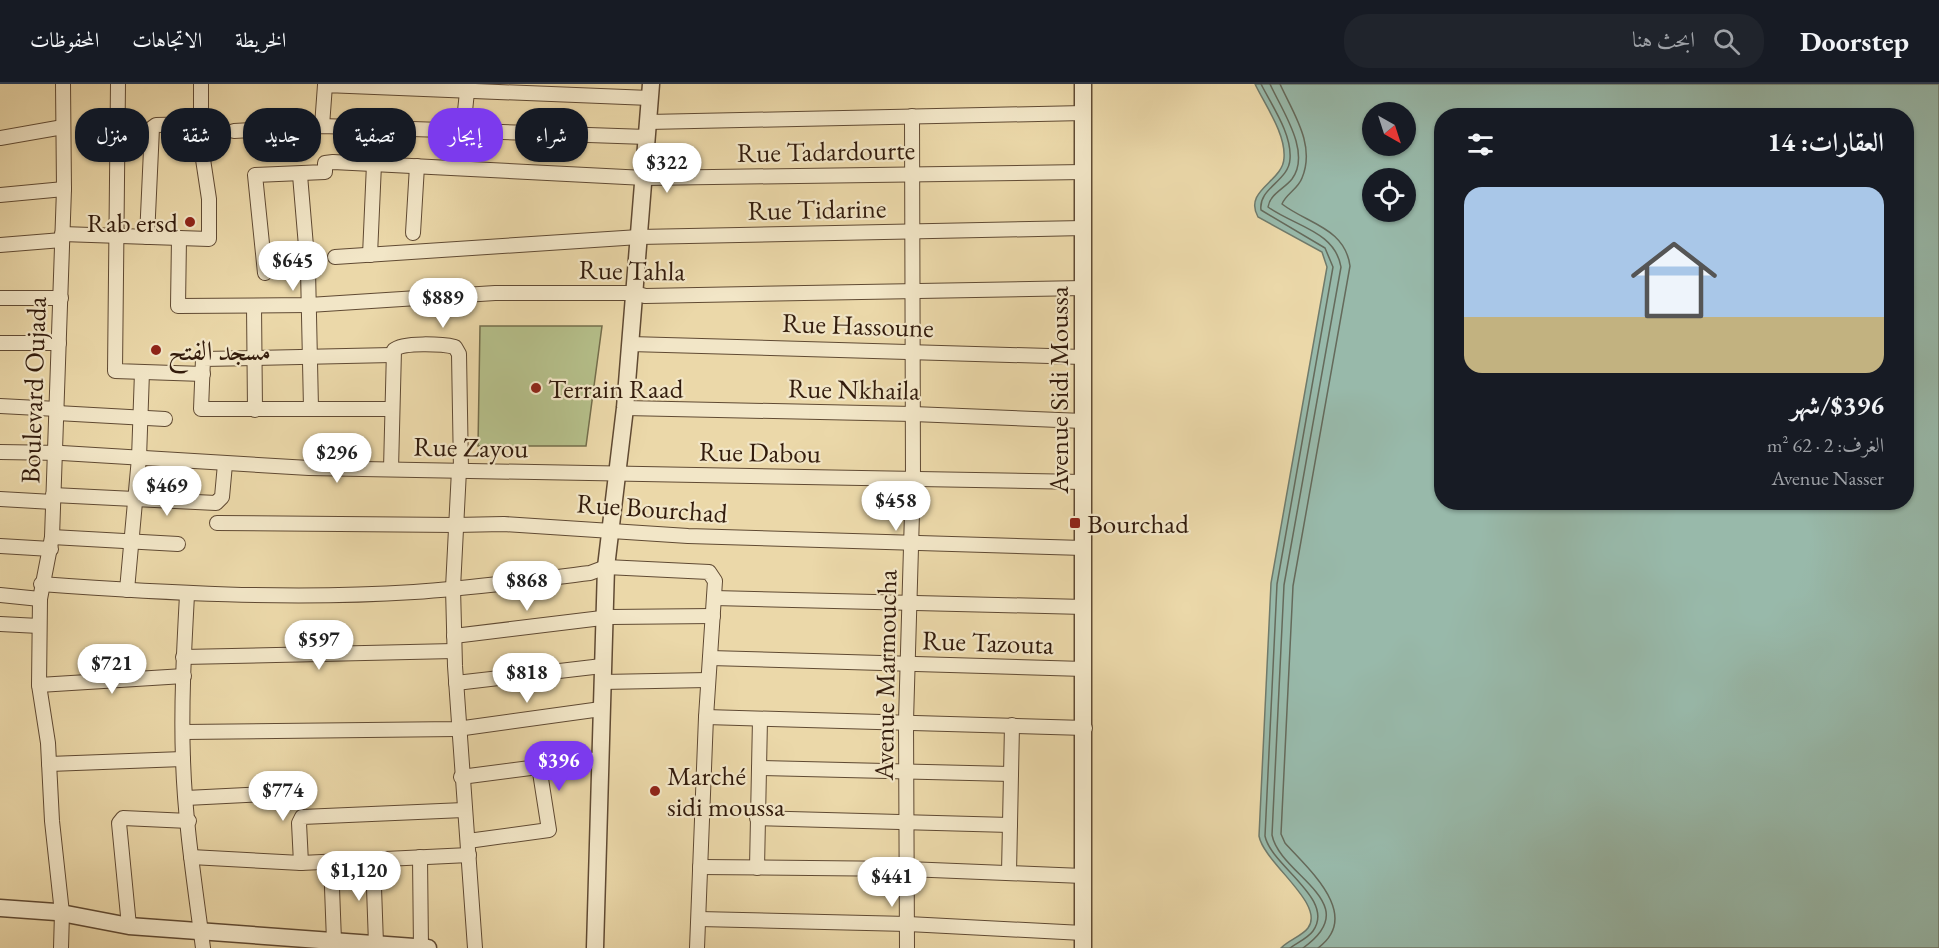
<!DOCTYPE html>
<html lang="ar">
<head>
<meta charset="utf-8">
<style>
  :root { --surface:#171b24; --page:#20242c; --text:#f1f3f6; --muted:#9ea1a6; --line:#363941; --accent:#7c3aed }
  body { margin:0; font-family:"EB Garamond",Amiri,serif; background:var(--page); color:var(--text); direction:rtl; height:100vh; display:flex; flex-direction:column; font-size:22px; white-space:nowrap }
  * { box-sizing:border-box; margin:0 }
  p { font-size:20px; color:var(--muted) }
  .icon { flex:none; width:33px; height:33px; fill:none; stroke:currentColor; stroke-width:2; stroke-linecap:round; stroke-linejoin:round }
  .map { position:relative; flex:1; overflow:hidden; direction:ltr }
  .sheet { position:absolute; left:1434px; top:24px; width:480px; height:402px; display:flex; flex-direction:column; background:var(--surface); border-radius:24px; box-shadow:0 2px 4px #0004; direction:rtl }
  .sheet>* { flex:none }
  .banner { position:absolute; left:18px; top:24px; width:570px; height:54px; direction:rtl; display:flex; gap:12px }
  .needle { width:39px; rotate:141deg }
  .tools { position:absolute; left:1362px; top:18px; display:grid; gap:12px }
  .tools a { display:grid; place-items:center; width:54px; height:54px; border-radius:50%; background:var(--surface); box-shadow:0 2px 4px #0004; font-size:30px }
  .price { position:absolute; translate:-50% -51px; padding:0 14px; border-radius:21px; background:#fff; color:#222; font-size:20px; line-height:39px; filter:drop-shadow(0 2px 3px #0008) }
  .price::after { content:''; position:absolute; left:50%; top:36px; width:18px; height:14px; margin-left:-9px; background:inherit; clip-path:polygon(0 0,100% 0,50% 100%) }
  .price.current { background:var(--accent); color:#fff }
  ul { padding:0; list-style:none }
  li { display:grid; align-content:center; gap:12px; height:318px; padding:0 30px }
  li span { display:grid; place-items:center; height:186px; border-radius:18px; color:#555 }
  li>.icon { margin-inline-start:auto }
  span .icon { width:108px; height:108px; fill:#fffc; stroke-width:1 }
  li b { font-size:26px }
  h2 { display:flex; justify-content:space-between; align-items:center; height:72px; padding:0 30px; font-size:26px }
  .pill { padding:0 21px; border-radius:24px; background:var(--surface); box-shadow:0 2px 4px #0004; font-size:21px; line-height:54px }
  .pill.current { background:var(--accent); color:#fff }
  header { display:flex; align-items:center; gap:36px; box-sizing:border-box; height:84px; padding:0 30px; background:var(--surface); border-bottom:2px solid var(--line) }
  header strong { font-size:28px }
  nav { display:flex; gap:33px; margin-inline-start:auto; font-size:21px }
  .search { width:420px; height:54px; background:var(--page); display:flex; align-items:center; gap:15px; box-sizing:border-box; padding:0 21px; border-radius:24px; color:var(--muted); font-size:22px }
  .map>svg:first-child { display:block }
  .green { fill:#b5bf8a; stroke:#746d4b; stroke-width:1.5 }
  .water { fill:#98b9aa; stroke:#6f7a6b; stroke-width:1.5; fill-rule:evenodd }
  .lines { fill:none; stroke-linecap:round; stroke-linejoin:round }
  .shore { stroke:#656a5b; stroke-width:1.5 }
  .minor-casing { stroke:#604a33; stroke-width:16 }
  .tertiary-casing { stroke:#604a33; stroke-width:19 }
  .minor { stroke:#f2e6c7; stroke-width:14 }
  .tertiary { stroke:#f2e6c7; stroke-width:16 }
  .poi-dot { fill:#8f2418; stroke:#f2e6c7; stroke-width:2 }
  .labels { text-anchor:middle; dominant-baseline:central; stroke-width:4.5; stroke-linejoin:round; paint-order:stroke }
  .street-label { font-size:27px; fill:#321b0c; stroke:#f2e6c7 }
  .poi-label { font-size:27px; fill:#321b0c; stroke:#f2e6c7; text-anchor:start }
</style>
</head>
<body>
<header>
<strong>Doorstep</strong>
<div class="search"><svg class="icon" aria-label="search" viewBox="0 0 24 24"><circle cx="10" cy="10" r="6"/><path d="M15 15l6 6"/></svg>ابحث هنا</div>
<nav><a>الخريطة</a><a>الاتجاهات</a><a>المحفوظات</a></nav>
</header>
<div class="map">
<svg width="1939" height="864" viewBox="0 0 1939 864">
  <rect width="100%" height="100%" fill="#ebd8a9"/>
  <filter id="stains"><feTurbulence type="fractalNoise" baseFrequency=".00333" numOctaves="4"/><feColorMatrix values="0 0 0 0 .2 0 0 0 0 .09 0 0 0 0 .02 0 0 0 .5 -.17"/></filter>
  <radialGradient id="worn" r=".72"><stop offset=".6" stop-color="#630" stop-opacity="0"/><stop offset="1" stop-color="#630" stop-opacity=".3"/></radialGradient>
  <polygon class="green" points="480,242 602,242 586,362 478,362"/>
  <path class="water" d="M1255,0H1939V864H1281C1289,856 1302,852 1308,844C1326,820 1264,779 1259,752L1271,499L1327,183L1322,168L1258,133C1243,106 1283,98 1284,74C1286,50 1265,21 1255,0ZM1372,28H1406V62H1372ZM1442,32H1906V418H1442ZM1372,94H1406V128H1372Z"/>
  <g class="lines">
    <g class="shore">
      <path d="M1261,0C1272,22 1292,50 1290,75C1289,97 1258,104 1261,126L1325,164L1333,183L1277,500L1265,752C1271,782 1336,815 1313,847C1308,854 1297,859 1290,864"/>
      <path d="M1270,0C1281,25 1312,68 1292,95C1284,105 1270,110 1268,123C1294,142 1335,147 1341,183L1284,501L1272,751C1280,792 1367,819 1303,864"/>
      <path d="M1280,0C1293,29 1316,61 1302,94C1298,105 1286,110 1282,120C1308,140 1345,144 1350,182L1293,502L1281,750L1285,759C1307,784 1363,831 1318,864"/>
    </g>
    <g class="minor-casing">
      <g id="minor">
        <polyline points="118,0 115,287 203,290"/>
        <polyline points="648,38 1084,29"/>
        <polyline points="322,42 325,1 650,14"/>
        <polyline points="234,47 322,42 647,53"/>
        <polyline points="0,54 63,43"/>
        <polyline points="459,84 467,8"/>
        <polyline points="300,91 308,186 311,324"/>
        <polyline points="0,111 64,105"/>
        <polyline points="413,149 417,82"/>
        <polyline points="62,150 209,155 209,115 201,62 201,0"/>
        <polyline points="147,153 152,44 156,41 200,40"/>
        <polyline points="179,154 178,222 309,221 495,209 635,209 645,212 1084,204"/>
        <polyline points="0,161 62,156"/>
        <polyline points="370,171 374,80"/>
        <polyline points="335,173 639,153 1084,144"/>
        <polyline points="265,189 255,91 325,88 325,79 333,78 645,94 1084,88"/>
        <polyline points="0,214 61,214"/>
        <polyline points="254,222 255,326"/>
        <polyline points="0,259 59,259"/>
        <polyline points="630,260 1083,273"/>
        <polyline points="392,271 203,275 201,325 392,325"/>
        <polyline points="0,322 57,325"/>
        <polyline points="625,324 913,330 1083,337"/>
        <polyline points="57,329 165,335"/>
        <polyline points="0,368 62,369 309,384 1083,398"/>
        <path d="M391,385L394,266C403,258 442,260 455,263L459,270L461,386"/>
        <polyline points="459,386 453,504 455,582 475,864"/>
        <polyline points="53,411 216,419 222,413 225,380"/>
        <polyline points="0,415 53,418"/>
        <polyline points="217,439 455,441 504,440 688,452 1083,464"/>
        <polyline points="52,453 178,460"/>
        <polyline points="0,462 51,465"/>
        <path d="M41,500C165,509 290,516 414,508C473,504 531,496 590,489L606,483L709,488L715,497L706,633L697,864"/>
        <polyline points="127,506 139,374 142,288"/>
        <polyline points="0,511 40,515"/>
        <path d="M187,511C184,566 181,621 183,676C185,739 195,802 203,864"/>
        <polyline points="714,514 1084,523"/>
        <polyline points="0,540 39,542"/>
        <polyline points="454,552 610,533 713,532"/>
        <polyline points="183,573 454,567"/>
        <polyline points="710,574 1084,585"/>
        <polyline points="602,598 708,596"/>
        <polyline points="456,599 602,582"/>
        <polyline points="39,601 184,592"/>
        <polyline points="706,633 1085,644"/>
        <polyline points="183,648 457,645 601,625"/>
        <polyline points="49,680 183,675"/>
        <polyline points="759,684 1011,690"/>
        <polyline points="461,693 600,675"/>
        <polyline points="186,714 267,710"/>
        <polyline points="757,734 1010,741"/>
        <polyline points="468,757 549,746 539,682"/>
        <polyline points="191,773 301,779 469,771"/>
        <polyline points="420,773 421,864"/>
        <polyline points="373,775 376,860"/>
        <polyline points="331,777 334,857"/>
        <polyline points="301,779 299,739 302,733 464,726"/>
        <polyline points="700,783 907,785 1083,792"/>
        <polyline points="757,784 760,635"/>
        <polyline points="1009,789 1012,641"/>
        <polyline points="699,835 908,840 1083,849"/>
        <polyline points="129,842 119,739 123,734 189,737"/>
        <polyline points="61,864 62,829 52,737 48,659 39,601 40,515 52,453 64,105 63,0"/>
        <polyline points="907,864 906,637 913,394 912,32"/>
      </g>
    </g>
    <g class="tertiary-casing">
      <g id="tertiary">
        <polyline points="0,824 56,828 129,842 428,864"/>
        <polyline points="595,864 606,483 625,324 651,0"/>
        <polyline points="1083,864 1083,0"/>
      </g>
    </g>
    <use href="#minor" class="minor"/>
    <use href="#tertiary" class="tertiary"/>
  </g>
  <g class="poi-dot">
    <circle cx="190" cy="138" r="6"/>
    <circle cx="156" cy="266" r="6"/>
    <circle cx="536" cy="304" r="6"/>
    <rect x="1069" y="433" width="12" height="12" rx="3"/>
    <circle cx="655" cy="707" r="6"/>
  </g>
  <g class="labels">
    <g class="street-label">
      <text transform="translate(826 67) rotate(-1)">Rue Tadardourte</text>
      <text transform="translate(817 125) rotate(-1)">Rue Tidarine</text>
      <text transform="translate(632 186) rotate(1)">Rue Tahla</text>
      <text transform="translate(858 241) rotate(2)">Rue Hassoune</text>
      <text transform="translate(854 305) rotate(1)">Rue Nkhaila</text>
      <text transform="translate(33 306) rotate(-88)">Boulevard Oujada</text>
      <text transform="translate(1058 306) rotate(-90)">Avenue Sidi Moussa</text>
      <text transform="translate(471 363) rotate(1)">Rue Zayou</text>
      <text transform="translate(760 368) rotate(1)">Rue Dabou</text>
      <text transform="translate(652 424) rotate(4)">Rue Bourchad</text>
      <text transform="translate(988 558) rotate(2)">Rue Tazouta</text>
      <text transform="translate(885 591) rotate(-89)">Avenue Marmoucha</text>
    </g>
    <g class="poi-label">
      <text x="178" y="138" text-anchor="end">Rab ersd</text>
      <text x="168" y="266">مسجد الفتح</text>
      <text x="548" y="304">Terrain Raad</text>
      <text x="1087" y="439">Bourchad</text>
      <text x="667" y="691">Marché<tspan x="667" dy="31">sidi moussa</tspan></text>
    </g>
  </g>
  <rect width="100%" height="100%" filter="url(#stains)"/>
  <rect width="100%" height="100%" fill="url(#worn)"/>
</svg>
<div class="tools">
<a><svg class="needle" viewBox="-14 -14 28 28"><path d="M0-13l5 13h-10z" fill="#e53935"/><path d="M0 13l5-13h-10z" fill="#9ea1a6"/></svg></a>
<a><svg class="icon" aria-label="locate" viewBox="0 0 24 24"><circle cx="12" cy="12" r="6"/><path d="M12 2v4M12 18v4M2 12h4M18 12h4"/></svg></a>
</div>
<b class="price" style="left:667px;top:110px">$322</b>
<b class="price" style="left:293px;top:208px">$645</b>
<b class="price" style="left:443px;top:245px">$889</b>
<b class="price" style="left:337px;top:400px">$296</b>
<b class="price" style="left:167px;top:433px">$469</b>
<b class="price" style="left:896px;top:448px">$458</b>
<b class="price" style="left:527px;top:528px">$868</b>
<b class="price" style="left:319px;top:587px">$597</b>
<b class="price" style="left:112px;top:611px">$721</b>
<b class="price" style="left:527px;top:620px">$818</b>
<b class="price current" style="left:559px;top:708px">$396</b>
<b class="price" style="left:283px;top:738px">$774</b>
<b class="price" style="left:359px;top:818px">$1,120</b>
<b class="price" style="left:892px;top:824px">$441</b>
<div class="banner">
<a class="pill">شراء</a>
<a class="pill current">إيجار</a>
<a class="pill">تصفية</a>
<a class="pill">جديد</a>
<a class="pill">شقة</a>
<a class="pill">منزل</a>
</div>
<section class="sheet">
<h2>العقارات: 14<svg class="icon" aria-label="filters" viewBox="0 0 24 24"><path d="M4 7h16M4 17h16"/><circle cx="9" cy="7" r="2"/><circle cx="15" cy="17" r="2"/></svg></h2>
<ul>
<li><span style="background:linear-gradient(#a9c7e8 70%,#c2b280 0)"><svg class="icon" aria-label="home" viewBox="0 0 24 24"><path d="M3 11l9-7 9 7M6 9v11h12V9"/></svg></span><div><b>$396/شهر</b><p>الغرف: 2 · 62 m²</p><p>Avenue Nasser</p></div></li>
</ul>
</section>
</div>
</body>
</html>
